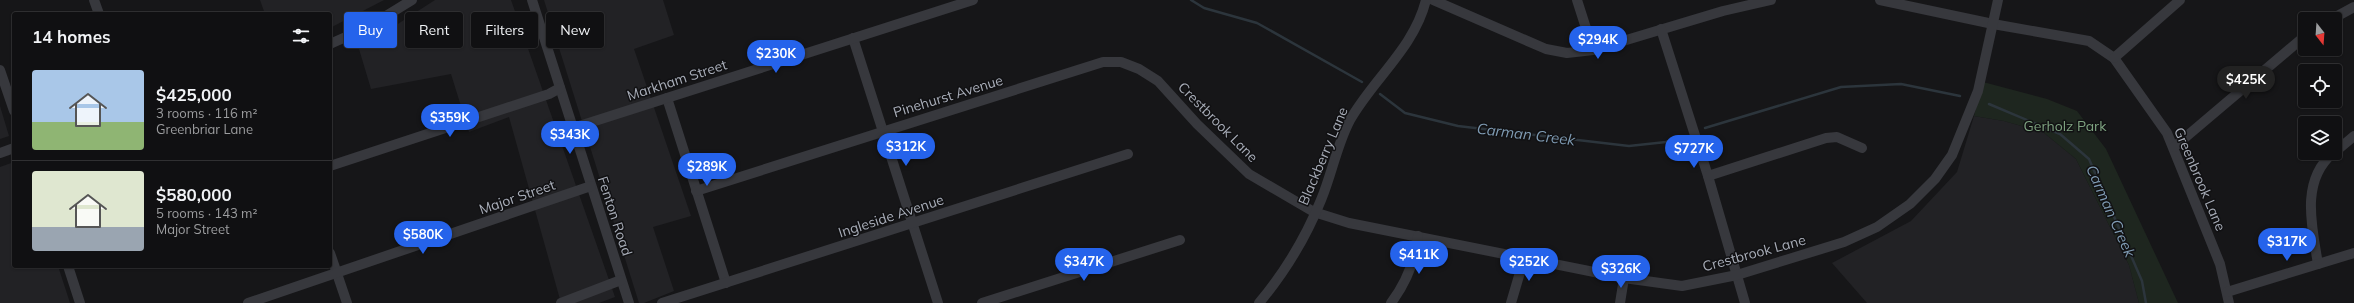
<!DOCTYPE html>
<html lang="en">
<head>
<meta charset="utf-8">
<style>
  :root { --surface:#101012; --page:#1e1e20; --text:#f1f3f6; --muted:#9c9d9f; --line:#303032; --accent:#2563eb }
  body { margin:0; font-family:Mulish,sans-serif; background:var(--page); color:var(--text); height:100vh; display:flex; flex-direction:column; font-size:15px; white-space:nowrap }
  * { box-sizing:border-box; margin:0 }
  p { font-size:13px; color:var(--muted) }
  .icon { flex:none; width:22px; height:22px; fill:none; stroke:currentColor; stroke-width:2; stroke-linecap:round; stroke-linejoin:round }
  .map { position:relative; flex:1; overflow:hidden }
  .drawer { position:absolute; left:12px; top:12px; width:320px; height:256px; display:flex; flex-direction:column; background:var(--surface); border-radius:4px; box-shadow:0 1px 3px #0004,0 0 0 1px var(--line) }
  .drawer>* { flex:none }
  .hud { position:absolute; left:344px; top:12px; width:380px; height:36px; display:flex; gap:8px }
  .needle { width:26px; rotate:163deg }
  .tools { position:absolute; left:2298px; top:12px; display:grid; gap:8px }
  .tools a { display:grid; place-items:center; width:44px; height:44px; border-radius:4px; background:var(--surface); box-shadow:0 1px 3px #0004,0 0 0 1px var(--line); font-size:20px }
  .price { position:absolute; translate:-50% -34px; padding:0 9px; border-radius:14px; background:var(--accent); color:#fff; font-size:13px; line-height:26px; filter:drop-shadow(0 1px 2px #0008) }
  .price::after { content:''; position:absolute; left:50%; top:24px; width:12px; height:9px; margin-left:-6px; background:inherit; clip-path:polygon(0 0,100% 0,50% 100%) }
  .price.selected { background:#222; color:#fff }
  ul { padding:0; list-style:none }
  li { display:flex; align-items:center; gap:12px; height:100px; padding:0 20px }
  li+li { border-top:1px solid var(--line) }
  li span { display:grid; place-items:center; flex:none; width:112px; height:80px; border-radius:4px; color:#555 }
  li>.icon { margin-inline-start:auto }
  span .icon { width:48px; height:48px; fill:#fffc; stroke-width:1 }
  li b { font-size:17px }
  h2 { display:flex; justify-content:space-between; align-items:center; height:48px; padding:0 20px; font-size:17px }
  .tag { padding:0 14px; border-radius:4px; background:var(--surface); box-shadow:0 1px 3px #0004,0 0 0 1px var(--line); font-size:14px; line-height:36px }
  .tag.selected { background:var(--accent); color:#fff }
  .map>svg:first-child { display:block }
  .built { fill:#222225 }
  .green { fill:#1e261f }
  .lines { fill:none; stroke-linecap:round; stroke-linejoin:round }
  .stream { stroke:#2c353c; stroke-width:2.5 }
  .minor { stroke:#37383d; stroke-width:10 }
  .labels { text-anchor:middle; dominant-baseline:central; stroke-width:3; stroke-linejoin:round; paint-order:stroke }
  .street-label { font-size:14px; fill:#a8adb8; stroke:#111113 }
  .park-label { font-size:14px; fill:#7fa381; stroke:#111113 }
  .water-label { font-size:15px; font-style:italic; fill:#7f9bb3; stroke:#111113 }
</style>
</head>
<body>
<div class="map">
<svg width="2354" height="303" viewBox="0 0 2354 303">
  <rect width="100%" height="100%" fill="#161618"/>
  <g class="built">
    <polygon points="260,0 384,0 330,28 330,14 265,14"/>
    <polygon points="435,0 511,0 615,297 599,303 561,303 509,117 469,132 451,74 371,89 359,49"/>
    <polygon points="544,0 663,0 674,35 634,49 691,216 653,227 674,291 644,303 639,303"/>
    <polygon points="0,106 9,136 0,139"/>
    <polygon points="1974,116 2004,121 2043,132 2076,159 2129,265 2139,303 1867,303 1832,263 1911,221 1957,172"/>
    <polygon points="14,162 14,266 58,266 70,303 0,303 0,167"/>
  </g>
  <polygon class="green" points="1983,82 2047,99 2077,111 2106,149 2178,303 2139,303 2129,265 2076,159 2043,132 2004,121 1974,116"/>
  <g class="lines">
    <g class="stream">
      <polyline points="1191,0 1204,8 1257,23 1362,82"/>
      <polyline points="1380,94 1405,113 1458,126 1629,146 1666,142 1678,137"/>
      <polyline points="1989,104 2060,134 2089,159 2142,281 2146,303"/>
      <polyline points="1705,128 1841,87 1901,84 1960,96"/>
    </g>
    <g class="minor">
      <polyline points="94,0 99,14"/>
      <polyline points="532,0 629,303"/>
      <polyline points="1433,0 1546,49 1567,53 1593,50 1723,11 1771,0"/>
      <polyline points="1577,0 1593,50"/>
      <polyline points="1880,0 1993,24 2089,41 2114,58 2167,133 2220,264 2229,303"/>
      <polyline points="2332,19 2354,7"/>
      <polyline points="1661,29 1708,176 1745,303"/>
      <polyline points="853,38 938,303"/>
      <polyline points="330,44 368,27 412,0"/>
      <polyline points="2114,58 2180,0"/>
      <polyline points="0,70 14,111"/>
      <polyline points="667,98 726,283"/>
      <polyline points="573,128 973,0"/>
      <polyline points="2174,147 2305,36"/>
      <polyline points="2335,152 2354,136"/>
      <polyline points="0,153 14,148"/>
      <polyline points="330,166 549,94 560,88"/>
      <polyline points="1708,176 1826,138 1837,137 1862,148"/>
      <polyline points="696,191 1103,62 1121,62 1139,69 1158,81 1197,124 1249,174 1314,212 1349,223 1624,278 1682,286 1737,275 1844,242 1877,227 1910,204 1935,179 1952,155 1978,91 1998,0"/>
      <polyline points="330,253 347,303"/>
      <path d="M2318,264C2312,227 2300,181 2333,153"/>
      <polyline points="68,266 80,303"/>
      <polyline points="2227,292 2354,253"/>
      <polyline points="248,303 591,186"/>
      <polyline points="561,303 621,280"/>
      <polyline points="662,303 1128,154"/>
      <polyline points="982,303 1180,240"/>
      <path d="M1259,303C1285,272 1306,237 1321,200C1332,174 1337,144 1350,120C1374,78 1414,48 1426,0"/>
      <path d="M1391,303C1406,283 1415,262 1418,236"/>
      <polyline points="1511,303 1521,269 1522,256"/>
      <polyline points="1620,303 1624,278"/>
    </g>
  </g>
  <g class="labels">
    <g class="street-label">
      <text transform="translate(677 80) rotate(-18)">Markham Street</text>
      <text transform="translate(948 96) rotate(-17)">Pinehurst Avenue</text>
      <text transform="translate(1218 122) rotate(45)">Crestbrook Lane</text>
      <text transform="translate(1323 156) rotate(-67)">Blackberry Lane</text>
      <text transform="translate(2200 179) rotate(67)">Greenbrook Lane</text>
      <text transform="translate(517 197) rotate(-19)">Major Street</text>
      <text transform="translate(615 216) rotate(72)">Fenton Road</text>
      <text transform="translate(891 216) rotate(-18)">Ingleside Avenue</text>
      <text transform="translate(1754 253) rotate(-15)">Crestbrook Lane</text>
    </g>
    <g class="park-label">
      <text x="2065" y="126">Gerholz Park</text>
    </g>
    <g class="water-label">
      <text transform="translate(1526 134) rotate(7)">Carman Creek</text>
      <text transform="translate(2111 211) rotate(66)">Carman Creek</text>
    </g>
  </g>
</svg>
<div class="tools">
<a><svg class="needle" viewBox="-14 -14 28 28"><path d="M0-13l5 13h-10z" fill="#e53935"/><path d="M0 13l5-13h-10z" fill="#9c9d9f"/></svg></a>
<a><svg class="icon" aria-label="locate" viewBox="0 0 24 24"><circle cx="12" cy="12" r="6"/><path d="M12 2v4M12 18v4M2 12h4M18 12h4"/></svg></a>
<a><svg class="icon" aria-label="layers" viewBox="0 0 24 24"><path d="M12 4l9 5-9 5-9-5zM3 14l9 5 9-5"/></svg></a>
</div>
<b class="price" style="left:1598px;top:60px">$294K</b>
<b class="price" style="left:776px;top:74px">$230K</b>
<b class="price selected" style="left:2246px;top:100px">$425K</b>
<b class="price" style="left:450px;top:138px">$359K</b>
<b class="price" style="left:570px;top:155px">$343K</b>
<b class="price" style="left:906px;top:167px">$312K</b>
<b class="price" style="left:1694px;top:169px">$727K</b>
<b class="price" style="left:707px;top:187px">$289K</b>
<b class="price" style="left:423px;top:255px">$580K</b>
<b class="price" style="left:2287px;top:262px">$317K</b>
<b class="price" style="left:1419px;top:275px">$411K</b>
<b class="price" style="left:1084px;top:282px">$347K</b>
<b class="price" style="left:1529px;top:282px">$252K</b>
<b class="price" style="left:1621px;top:289px">$326K</b>
<div class="hud">
<a class="tag selected">Buy</a>
<a class="tag">Rent</a>
<a class="tag">Filters</a>
<a class="tag">New</a>
</div>
<section class="drawer">
<h2>14 homes<svg class="icon" aria-label="filters" viewBox="0 0 24 24"><path d="M4 7h16M4 17h16"/><circle cx="9" cy="7" r="2"/><circle cx="15" cy="17" r="2"/></svg></h2>
<ul>
<li><span style="background:linear-gradient(#a9c7e8 65%,#8fb573 0)"><svg class="icon" aria-label="home" viewBox="0 0 24 24"><path d="M3 11l9-7 9 7M6 9v11h12V9"/></svg></span><div><b>$425,000</b><p>3 rooms · 116 m²</p><p>Greenbriar Lane</p></div></li>
<li><span style="background:linear-gradient(#dfe7d0 70%,#9aa5b1 0)"><svg class="icon" aria-label="home" viewBox="0 0 24 24"><path d="M3 11l9-7 9 7M6 9v11h12V9"/></svg></span><div><b>$580,000</b><p>5 rooms · 143 m²</p><p>Major Street</p></div></li>
</ul>
</section>
</div>
</body>
</html>
